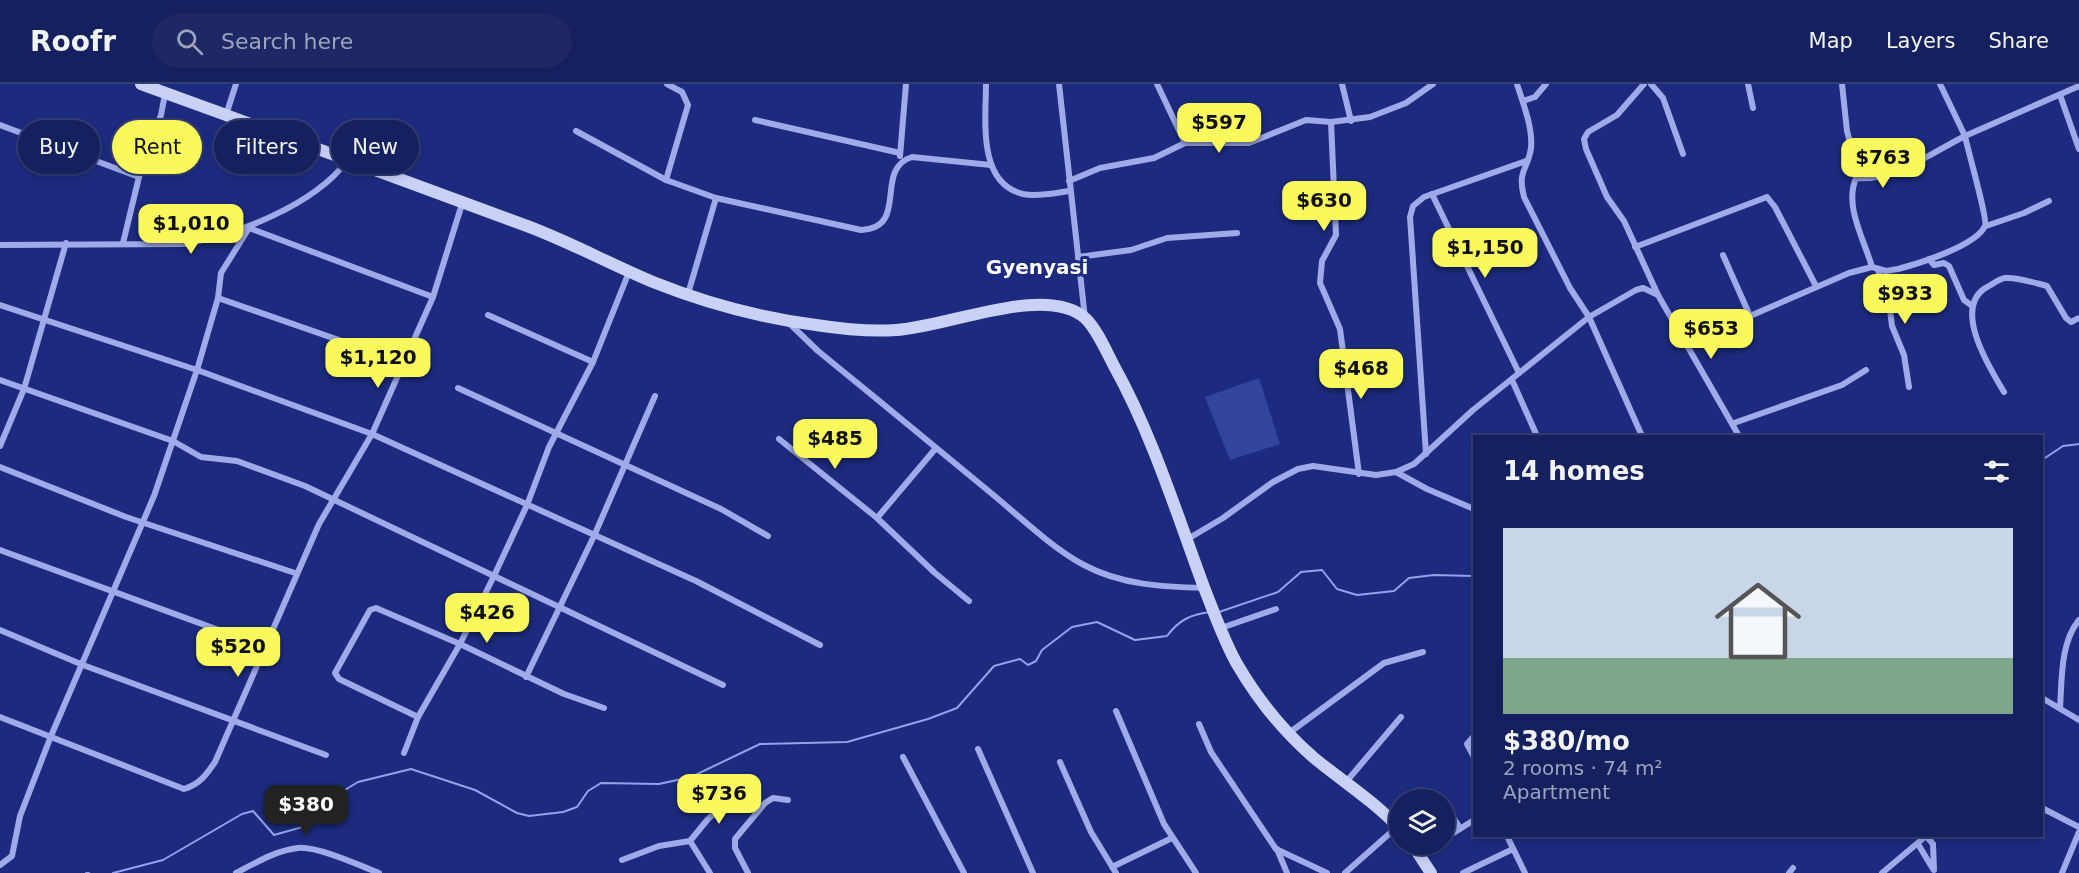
<!DOCTYPE html>
<html lang="en">
<head>
<meta charset="utf-8">
<style>
  :root { --surface:#15205f; --page:#1e2865; --text:#f1f3f6; --muted:#9da3bd; --line:#343e74; --accent:#f9f95d }
  body { margin:0; font-family:"DejaVu Sans",sans-serif; background:var(--page); color:var(--text); height:100vh; display:flex; flex-direction:column; font-size:22px; white-space:nowrap }
  * { box-sizing:border-box; margin:0 }
  p { font-size:20px; color:var(--muted) }
  .icon { flex:none; width:33px; height:33px; fill:none; stroke:currentColor; stroke-width:2; stroke-linecap:round; stroke-linejoin:round }
  .map { position:relative; flex:1; overflow:hidden }
  .sheet { position:absolute; left:1473px; top:351px; width:570px; height:402px; display:flex; flex-direction:column; background:var(--surface); border-radius:0px; box-shadow:0 3px 9px #0003,0 0 0 2px var(--line) }
  .sheet>* { flex:none }
  .top-card { position:absolute; left:18px; top:36px; width:570px; height:54px; display:flex; gap:12px }
  .tools { position:absolute; left:1389px; top:705px; display:grid; gap:12px }
  .tools a { display:grid; place-items:center; width:66px; height:66px; border-radius:50%; background:var(--surface); box-shadow:0 3px 9px #0003,0 0 0 2px var(--line); font-size:30px }
  .price { position:absolute; translate:-50% -51px; padding:0 14px; border-radius:12px; background:var(--accent); color:#111; font-size:20px; line-height:39px; filter:drop-shadow(0 2px 3px #0008) }
  .price::after { content:''; position:absolute; left:50%; top:36px; width:18px; height:14px; margin-left:-9px; background:inherit; clip-path:polygon(0 0,100% 0,50% 100%) }
  .price.on { background:#222; color:#fff }
  ul { padding:0; list-style:none }
  li { display:grid; align-content:center; gap:12px; height:318px; padding:0 30px }
  li+li { border-top:2px solid var(--line) }
  li span { display:grid; place-items:center; height:186px; border-radius:0px; color:#555 }
  li>.icon { margin-inline-start:auto }
  span .icon { width:108px; height:108px; fill:#fffc; stroke-width:1 }
  li b { font-size:26px }
  h2 { display:flex; justify-content:space-between; align-items:center; height:72px; padding:0 30px; font-size:26px }
  .pill { padding:0 21px; border-radius:27px; background:var(--surface); box-shadow:0 3px 9px #0003,0 0 0 2px var(--line); font-size:21px; line-height:54px }
  .pill.on { background:var(--accent); color:#111 }
  header { display:flex; align-items:center; gap:36px; box-sizing:border-box; height:84px; padding:0 30px; background:var(--surface); border-bottom:2px solid var(--line) }
  header strong { font-size:28px }
  nav { display:flex; gap:33px; margin-inline-start:auto; font-size:21px }
  .search { width:420px; height:54px; background:var(--page); display:flex; align-items:center; gap:15px; box-sizing:border-box; padding:0 21px; border-radius:33px; color:var(--muted); font-size:22px }
  .map>svg:first-child { display:block }
  .green { fill:#33449f }
  .lines { fill:none; stroke-linecap:round; stroke-linejoin:round }
  .stream { stroke:#92a2eb; stroke-width:2 }
  .street { stroke:#9fabe9; stroke-width:6 }
  .secondary { stroke:#cad1f7; stroke-width:12 }
  .labels { text-anchor:middle; dominant-baseline:central; stroke-width:6; stroke-linejoin:round; paint-order:stroke }
  .quarter-label { font-size:20px; font-weight:bold; fill:#fff; stroke:#1c2b7f }
</style>
</head>
<body>
<header>
<strong>Roofr</strong>
<div class="search"><svg class="icon" aria-label="search" viewBox="0 0 24 24"><circle cx="10" cy="10" r="6"/><path d="M15 15l6 6"/></svg>Search here</div>
<nav><a>Map</a><a>Layers</a><a>Share</a></nav>
</header>
<div class="map">
<svg width="2079" height="789" viewBox="0 0 2079 789">
  <rect width="100%" height="100%" fill="#1c2b7f"/>
  <polygon class="green" points="1259,294 1280,360 1230,376 1205,313"/>
  <g class="lines">
    <g class="stream">
      <polyline points="2042,376 2063,362 2079,360"/>
      <polyline points="1219,528 1278,508 1301,488 1322,486 1337,505 1357,511 1394,507 1409,494 1434,491 1474,492"/>
      <polyline points="86,789 89,789"/>
      <path d="M113,789L163,776L242,730L253,727L274,751L306,742L325,718L358,698L411,685L475,706L517,729L529,732L563,728L577,723L588,707L601,699L659,700L691,693L760,660L847,658L928,635L957,624L994,582L1020,575L1028,581L1036,577L1042,566L1072,543L1097,538L1135,556L1167,552C1179,536 1191,530 1211,528"/>
    </g>
    <g class="street">
      <path d="M667,0L682,8L688,21L666,96L716,114L861,146C910,144 873,85 912,73L991,81"/>
      <path d="M986,0C986,35 977,99 1023,110C1037,113 1055,109 1069,107"/>
      <polyline points="1059,0 1085,234"/>
      <polyline points="1157,0 1185,59 1249,59 1306,36 1331,38 1370,33 1406,19 1433,0"/>
      <polyline points="1342,0 1351,37"/>
      <path d="M1517,0C1523,19 1533,44 1531,64C1528,86 1517,86 1524,113L1570,204L1589,233L1642,352"/>
      <polyline points="1644,0 1617,31 1588,48 1584,55 1586,65 1607,113 1624,137 1658,211 1739,352"/>
      <polyline points="1651,0 1663,14 1683,70"/>
      <polyline points="1748,0 1753,24"/>
      <polyline points="1842,0 1847,47 1858,89 1856,94"/>
      <polyline points="2060,11 2079,65"/>
      <polyline points="1523,17 1535,13 1546,0"/>
      <polyline points="226,31 236,0"/>
      <polyline points="755,36 900,69"/>
      <polyline points="1331,38 1336,151 1322,177 1320,199 1340,245 1359,390"/>
      <polyline points="0,41 139,93"/>
      <polyline points="576,47 666,96"/>
      <polyline points="900,72 906,0"/>
      <polyline points="1069,97 1100,84 1154,74 1185,59"/>
      <polyline points="1432,110 1519,289"/>
      <polyline points="1986,142 2024,129 2049,117"/>
      <polyline points="123,159 139,93 161,31 165,10"/>
      <path d="M0,161L184,160C237,151 314,121 347,77"/>
      <polyline points="1635,163 1767,113 1775,123 1816,202"/>
      <polyline points="1723,171 1750,232"/>
      <polyline points="1078,173 1131,166 1167,154 1237,149"/>
      <polyline points="1929,175 1934,181 1944,179 1949,182 1964,216 1971,221"/>
      <path d="M1872,183C1864,155 1844,122 1856,94C1893,98 1933,68 1965,52L1940,0"/>
      <polyline points="1878,186 1889,218 1892,242 1904,271 1909,303"/>
      <polyline points="688,210 716,114"/>
      <polyline points="218,214 402,278"/>
      <polyline points="0,221 197,286 372,350 696,497 820,561"/>
      <polyline points="488,231 593,278"/>
      <path d="M789,239L818,267C876,314 933,361 991,409C1019,432 1052,464 1084,481C1121,501 1164,503 1204,504"/>
      <path d="M1685,257L1750,232L1849,189L1872,183L1886,187L1898,185C1917,180 1976,162 1985,142C1988,136 1968,67 1965,52L2079,2"/>
      <polyline points="0,296 173,357 201,373 237,377 305,402 723,601"/>
      <polyline points="1512,296 1537,352"/>
      <polyline points="458,304 721,425 768,452"/>
      <path d="M2004,308C1989,283 1950,221 1989,202C1994,199 1999,195 2005,194C2018,193 2035,199 2047,202L2066,234L2071,238L2079,234"/>
      <polyline points="1734,339 1842,301 1866,286"/>
      <polyline points="779,355 877,434"/>
      <polyline points="0,362 24,305 66,159"/>
      <polyline points="936,364 877,434 935,489 969,517"/>
      <polyline points="1426,370 1410,133 1413,122 1424,113 1526,77"/>
      <polyline points="0,383 126,433 295,489"/>
      <polyline points="1396,388 1427,405 1474,425"/>
      <polyline points="1186,456 1223,434 1273,398 1298,385 1313,382 1376,391 1396,388 1414,380 1473,326 1589,233 1636,206 1643,204 1658,211"/>
      <polyline points="0,466 265,563"/>
      <polyline points="1221,544 1276,525"/>
      <polyline points="0,546 83,581 326,671"/>
      <polyline points="526,593 594,452 655,312"/>
      <polyline points="2042,614 2079,636"/>
      <path d="M2060,624C2062,596 2060,559 2079,536"/>
      <polyline points="1116,627 1164,740 1196,789"/>
      <path d="M0,633L184,705C200,700 206,691 215,678L319,440L372,350L433,213L462,120"/>
      <polyline points="418,633 339,595 335,589 370,526 376,524 460,560 564,610 604,624"/>
      <polyline points="1199,640 1211,668 1276,765 1327,789"/>
      <polyline points="1289,649 1384,579 1423,568"/>
      <polyline points="1474,652 1467,660 1474,673"/>
      <polyline points="978,665 1033,789"/>
      <polyline points="404,669 418,633 460,560 493,494 527,421 549,363 593,278 629,188"/>
      <polyline points="903,673 964,789"/>
      <polyline points="1060,678 1091,748 1116,789"/>
      <polyline points="1346,698 1401,633"/>
      <polyline points="1434,716 1442,716"/>
      <polyline points="1444,720 1460,744"/>
      <polyline points="2042,724 2079,743"/>
      <polyline points="1507,752 1525,789"/>
      <polyline points="1926,752 1933,760 1934,786"/>
      <polyline points="1444,755 1474,736"/>
      <polyline points="690,757 708,735 731,715 747,718"/>
      <polyline points="1918,760 1933,785"/>
      <polyline points="1277,765 1287,789"/>
      <polyline points="1420,771 1436,760"/>
      <polyline points="622,776 659,762 690,757 710,789"/>
      <polyline points="0,781 12,772 20,732 51,652 154,412 197,286 218,214 221,189 249,144 433,213"/>
      <polyline points="1112,783 1172,754"/>
      <path d="M236,789C255,779 277,766 298,764C317,762 361,782 379,789"/>
      <polyline points="748,789 735,764 735,755 765,719 773,714 788,716"/>
      <polyline points="1345,789 1398,742"/>
      <polyline points="1463,789 1513,765"/>
      <polyline points="1789,789 1793,784"/>
      <polyline points="1882,789 1926,752"/>
      <polyline points="2062,789 2079,748"/>
    </g>
    <g class="secondary">
      <path d="M141,0C270,47 399,95 527,142C570,158 610,180 653,198C703,218 762,234 816,241C842,245 870,248 896,246C945,244 1045,199 1085,234C1097,245 1106,267 1114,282C1153,352 1177,431 1205,506C1215,531 1224,557 1237,580C1258,616 1282,646 1313,673C1342,697 1374,717 1400,745"/>
      <polyline points="1412,760 1431,789"/>
    </g>
  </g>
  <g class="labels">
    <g class="quarter-label">
      <text x="1037" y="183">Gyenyasi</text>
    </g>
  </g>
</svg>
<div class="tools">
<a><svg class="icon" aria-label="layers" viewBox="0 0 24 24"><path d="M12 4l9 5-9 5-9-5zM3 14l9 5 9-5"/></svg></a>
</div>
<b class="price" style="left:1219px;top:70px">$597</b>
<b class="price" style="left:1883px;top:105px">$763</b>
<b class="price" style="left:1324px;top:148px">$630</b>
<b class="price" style="left:191px;top:171px">$1,010</b>
<b class="price" style="left:1485px;top:195px">$1,150</b>
<b class="price" style="left:1905px;top:241px">$933</b>
<b class="price" style="left:1711px;top:276px">$653</b>
<b class="price" style="left:378px;top:305px">$1,120</b>
<b class="price" style="left:1361px;top:316px">$468</b>
<b class="price" style="left:835px;top:386px">$485</b>
<b class="price" style="left:487px;top:560px">$426</b>
<b class="price" style="left:238px;top:594px">$520</b>
<b class="price" style="left:719px;top:741px">$736</b>
<b class="price on" style="left:306px;top:752px">$380</b>
<div class="top-card">
<a class="pill">Buy</a>
<a class="pill on">Rent</a>
<a class="pill">Filters</a>
<a class="pill">New</a>
</div>
<section class="sheet">
<h2>14 homes<svg class="icon" aria-label="filters" viewBox="0 0 24 24"><path d="M4 7h16M4 17h16"/><circle cx="9" cy="7" r="2"/><circle cx="15" cy="17" r="2"/></svg></h2>
<ul>
<li><span style="background:linear-gradient(#c9d6e8 70%,#7fa58c 0)"><svg class="icon" aria-label="home" viewBox="0 0 24 24"><path d="M3 11l9-7 9 7M6 9v11h12V9"/></svg></span><div><b>$380/mo</b><p>2 rooms · 74 m²</p><p>Apartment</p></div></li>
</ul>
</section>
</div>
</body>
</html>
